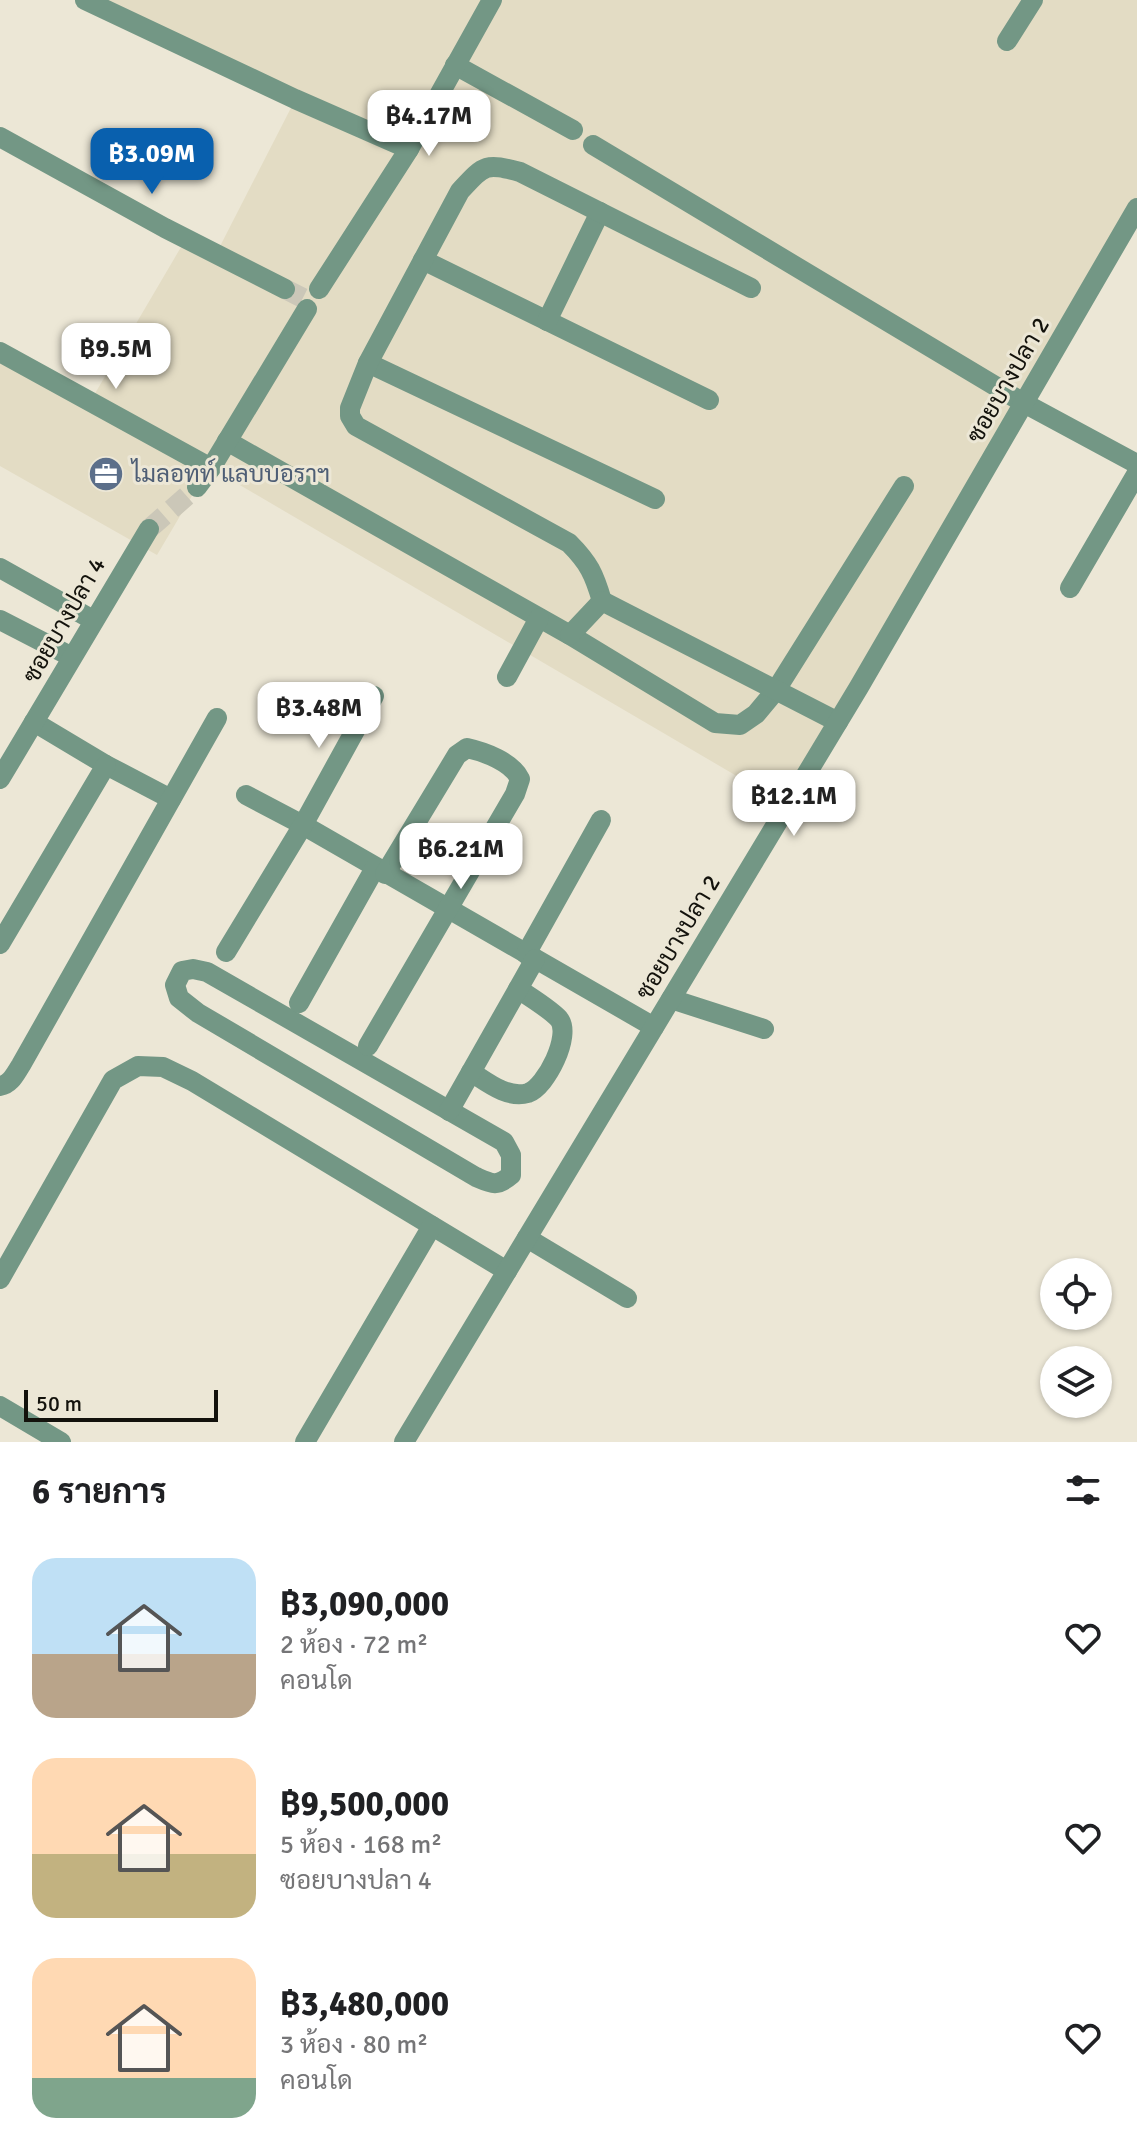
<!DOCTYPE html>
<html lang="th">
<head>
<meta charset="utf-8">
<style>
  :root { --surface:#fff; --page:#f2f2f2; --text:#202124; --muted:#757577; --accent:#0960ae }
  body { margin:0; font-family:Signika,Sarabun,sans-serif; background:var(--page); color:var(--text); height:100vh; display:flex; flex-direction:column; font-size:30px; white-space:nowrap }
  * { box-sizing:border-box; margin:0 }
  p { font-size:26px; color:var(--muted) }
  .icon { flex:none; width:44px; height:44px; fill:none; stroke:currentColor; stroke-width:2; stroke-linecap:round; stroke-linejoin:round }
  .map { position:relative; height:1442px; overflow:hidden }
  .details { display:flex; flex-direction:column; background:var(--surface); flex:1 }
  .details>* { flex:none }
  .buttons { position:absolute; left:1040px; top:1258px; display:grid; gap:16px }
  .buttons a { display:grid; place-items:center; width:72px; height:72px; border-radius:50%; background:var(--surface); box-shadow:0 2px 6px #0004; font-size:40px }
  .scale { position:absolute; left:24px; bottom:20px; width:194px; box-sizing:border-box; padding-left:8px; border:4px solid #13120c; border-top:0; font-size:22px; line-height:28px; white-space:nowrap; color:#13120c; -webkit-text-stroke:6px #ece7d6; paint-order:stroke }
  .price { position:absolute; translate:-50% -68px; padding:0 18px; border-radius:16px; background:#fff; color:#222; font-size:26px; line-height:52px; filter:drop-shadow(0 2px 4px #0008) }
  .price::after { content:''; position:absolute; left:50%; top:48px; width:24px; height:18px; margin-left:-12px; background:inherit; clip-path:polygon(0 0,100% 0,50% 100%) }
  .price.current { background:var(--accent); color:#fff }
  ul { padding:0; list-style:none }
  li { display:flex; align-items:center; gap:24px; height:200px; padding:0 32px }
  li span { display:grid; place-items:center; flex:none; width:224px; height:160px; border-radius:24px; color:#555 }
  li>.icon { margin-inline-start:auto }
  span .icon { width:96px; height:96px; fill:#fffc; stroke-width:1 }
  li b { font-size:34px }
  h2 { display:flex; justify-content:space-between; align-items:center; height:96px; padding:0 32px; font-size:34px }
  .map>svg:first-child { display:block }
  .built { fill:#e3dcc4 }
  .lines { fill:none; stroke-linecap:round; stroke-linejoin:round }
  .minor-tunnel { stroke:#cbc7b8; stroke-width:20; stroke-dasharray:20 10; stroke-linecap:butt }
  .minor { stroke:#739785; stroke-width:20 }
  .labels { text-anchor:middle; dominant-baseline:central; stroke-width:6; stroke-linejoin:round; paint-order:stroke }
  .street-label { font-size:24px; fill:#13120c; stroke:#ece7d6 }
  .service-label { font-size:24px; fill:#4e5e75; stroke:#ece7d6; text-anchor:start }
</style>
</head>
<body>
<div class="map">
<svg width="1137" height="1442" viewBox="0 0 1137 1442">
  <rect width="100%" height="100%" fill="#ece7d6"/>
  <polygon class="built" points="94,0 1137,0 1137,211 788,806 209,467 157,555 0,466 0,353 90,402 184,242 214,258 295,100"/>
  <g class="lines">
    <g class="minor-tunnel">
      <polyline points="285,289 311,302"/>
      <polyline points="149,529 197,487"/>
    </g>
    <g class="minor">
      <polyline points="85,0 295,99 409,149"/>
      <polyline points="1007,41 1033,0"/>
      <polyline points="455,65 573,130"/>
      <polyline points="0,137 165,228 285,289"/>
      <polyline points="593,145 1022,402 1137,464"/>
      <polyline points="423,260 709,400"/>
      <polyline points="319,289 409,149 492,0"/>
      <polyline points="547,321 600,212"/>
      <polyline points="0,352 211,468"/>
      <polyline points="368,363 655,499"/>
      <polyline points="227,441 570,635 715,723 740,725 756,714 776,690 904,486"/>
      <polyline points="197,487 211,468 307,309"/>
      <polyline points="0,568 93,620"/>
      <polyline points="1070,588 1137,473"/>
      <path d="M602,601C594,574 589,563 569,543L356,426L350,416V408L368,363L460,191C485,164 485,163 520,172L751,288"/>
      <polyline points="0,620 72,657"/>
      <polyline points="570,635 602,601 838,722"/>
      <polyline points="507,677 539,618"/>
      <polyline points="34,722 106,765 171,799"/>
      <polyline points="0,779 149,529"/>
      <polyline points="246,795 303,825 654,1027"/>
      <polyline points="0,944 106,765"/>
      <polyline points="226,952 303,825 374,696"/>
      <polyline points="526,954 601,820"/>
      <path d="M193,969L207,972L504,1142L511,1155V1175C497,1187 492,1184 476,1177L198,1013L179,998L175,985L182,971Z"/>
      <polyline points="671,999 764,1029"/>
      <polyline points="299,1003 375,868"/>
      <path d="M368,1046L515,794L520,779C512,762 485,752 467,748L457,755L385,874"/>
      <path d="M471,1072C487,1082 507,1099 528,1093C546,1087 572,1035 559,1019C551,1010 529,996 518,989"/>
      <path d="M0,1086C11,1084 15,1074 21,1065L217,718"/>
      <polyline points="449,1111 535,959"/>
      <polyline points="527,1238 627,1298"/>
      <polyline points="0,1279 113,1080 138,1066 163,1067 192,1081 507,1271"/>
      <polyline points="0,1406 61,1442"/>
      <polyline points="305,1442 432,1226"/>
      <polyline points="404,1442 859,687 1137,208"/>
    </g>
  </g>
  <defs>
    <g id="office-disc" transform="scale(1.8)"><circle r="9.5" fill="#5c6f8a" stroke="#ece7d6"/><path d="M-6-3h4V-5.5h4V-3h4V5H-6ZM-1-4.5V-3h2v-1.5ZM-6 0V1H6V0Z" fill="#fff"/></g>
  </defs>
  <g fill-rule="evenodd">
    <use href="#office-disc" x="106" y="474"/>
  </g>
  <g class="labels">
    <g class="street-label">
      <text transform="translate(1008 380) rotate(-60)">ซอยบางปลา 2</text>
      <text transform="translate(64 620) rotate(-60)">ซอยบางปลา 4</text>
      <text transform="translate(678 937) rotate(-59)">ซอยบางปลา 2</text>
    </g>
    <g class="service-label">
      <text x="132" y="474">ไมลอทท์ แลบบอราฯ</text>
    </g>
  </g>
</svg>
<div class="buttons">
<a><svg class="icon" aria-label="locate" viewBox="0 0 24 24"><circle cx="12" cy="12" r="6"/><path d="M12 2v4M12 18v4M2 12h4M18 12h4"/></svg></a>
<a><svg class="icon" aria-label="layers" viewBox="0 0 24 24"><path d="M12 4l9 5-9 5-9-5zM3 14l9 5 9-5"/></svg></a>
</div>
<div class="scale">50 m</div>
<b class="price" style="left:429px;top:158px">฿4.17M</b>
<b class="price current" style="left:152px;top:196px">฿3.09M</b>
<b class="price" style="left:116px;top:391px">฿9.5M</b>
<b class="price" style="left:319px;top:750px">฿3.48M</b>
<b class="price" style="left:794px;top:838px">฿12.1M</b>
<b class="price" style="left:461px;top:891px">฿6.21M</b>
</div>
<section class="details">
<h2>6 รายการ<svg class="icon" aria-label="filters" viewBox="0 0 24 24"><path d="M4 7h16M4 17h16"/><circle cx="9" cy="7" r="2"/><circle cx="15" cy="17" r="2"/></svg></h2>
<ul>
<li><span style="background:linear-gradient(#bfe0f5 60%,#b9a48a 0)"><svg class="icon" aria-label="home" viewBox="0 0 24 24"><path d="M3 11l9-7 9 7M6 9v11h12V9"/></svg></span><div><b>฿3,090,000</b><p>2 ห้อง · 72 m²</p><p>คอนโด</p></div><svg class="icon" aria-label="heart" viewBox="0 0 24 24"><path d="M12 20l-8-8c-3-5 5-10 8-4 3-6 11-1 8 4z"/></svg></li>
<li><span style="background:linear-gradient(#ffd9b3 60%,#c2b280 0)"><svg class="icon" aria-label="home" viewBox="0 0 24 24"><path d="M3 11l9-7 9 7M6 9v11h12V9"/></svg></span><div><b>฿9,500,000</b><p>5 ห้อง · 168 m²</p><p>ซอยบางปลา 4</p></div><svg class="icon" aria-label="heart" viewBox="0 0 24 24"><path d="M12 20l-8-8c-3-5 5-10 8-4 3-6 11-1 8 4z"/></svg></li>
<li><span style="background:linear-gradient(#ffd9b3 75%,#7fa58c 0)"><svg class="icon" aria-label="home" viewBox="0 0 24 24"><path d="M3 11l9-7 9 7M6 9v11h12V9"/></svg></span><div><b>฿3,480,000</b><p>3 ห้อง · 80 m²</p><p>คอนโด</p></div><svg class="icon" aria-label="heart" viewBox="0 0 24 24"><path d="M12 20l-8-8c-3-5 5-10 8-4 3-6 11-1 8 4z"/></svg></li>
</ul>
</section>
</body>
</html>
